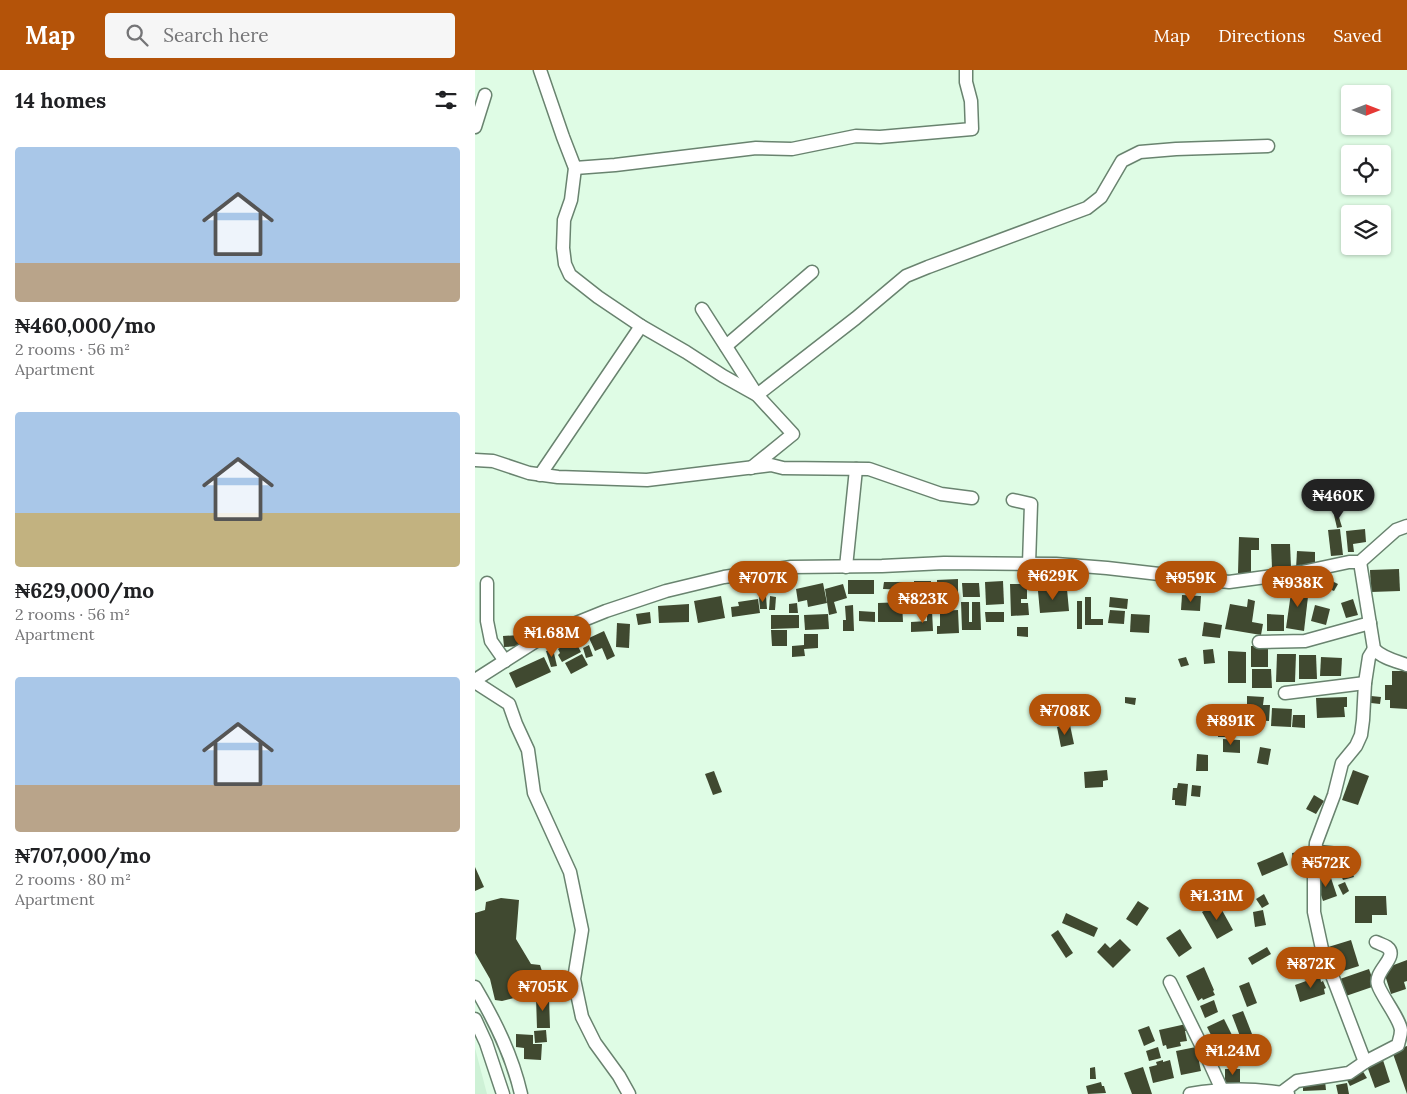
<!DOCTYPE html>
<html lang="en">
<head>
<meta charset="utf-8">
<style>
  :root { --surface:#fff; --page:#f6f6f6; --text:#202124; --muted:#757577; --accent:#b45309 }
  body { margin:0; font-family:Lora,serif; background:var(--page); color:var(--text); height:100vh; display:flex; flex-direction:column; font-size:19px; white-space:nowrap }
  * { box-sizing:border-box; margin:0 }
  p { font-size:16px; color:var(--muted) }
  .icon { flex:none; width:28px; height:28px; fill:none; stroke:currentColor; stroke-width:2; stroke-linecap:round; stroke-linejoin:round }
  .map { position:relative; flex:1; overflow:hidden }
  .side { display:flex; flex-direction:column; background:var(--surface); width:475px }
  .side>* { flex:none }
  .needle { width:32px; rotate:90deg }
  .controls { position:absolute; left:866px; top:15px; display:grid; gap:10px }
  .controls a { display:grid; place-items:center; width:50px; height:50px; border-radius:5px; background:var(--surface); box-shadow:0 1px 4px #0004; font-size:25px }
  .price { position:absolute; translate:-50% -42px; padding:0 11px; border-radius:18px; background:var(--accent); color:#fff; font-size:16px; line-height:32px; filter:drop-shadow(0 1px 2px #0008) }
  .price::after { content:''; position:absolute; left:50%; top:30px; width:15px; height:11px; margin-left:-8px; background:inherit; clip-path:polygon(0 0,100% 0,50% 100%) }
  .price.current { background:#222; color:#fff }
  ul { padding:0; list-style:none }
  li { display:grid; align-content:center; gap:10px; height:265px; padding:0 15px }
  li span { display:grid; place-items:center; height:155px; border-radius:5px; color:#555 }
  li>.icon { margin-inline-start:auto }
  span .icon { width:90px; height:90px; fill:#fffc; stroke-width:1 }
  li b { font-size:21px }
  h2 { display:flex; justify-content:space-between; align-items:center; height:60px; padding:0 15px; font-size:21px }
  header { display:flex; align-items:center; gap:30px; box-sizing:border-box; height:70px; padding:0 25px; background:var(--accent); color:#fff }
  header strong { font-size:24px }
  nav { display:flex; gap:28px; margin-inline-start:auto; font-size:18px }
  .search { width:350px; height:45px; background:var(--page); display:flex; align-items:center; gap:12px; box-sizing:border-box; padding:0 18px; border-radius:5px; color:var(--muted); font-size:19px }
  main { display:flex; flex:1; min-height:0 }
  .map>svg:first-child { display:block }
  .built { fill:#cef1d6 }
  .building { fill:#404930 }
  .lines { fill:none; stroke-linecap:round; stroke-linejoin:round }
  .minor-casing { stroke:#69836f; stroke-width:15 }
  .minor { stroke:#fff; stroke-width:12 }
</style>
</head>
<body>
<header>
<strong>Map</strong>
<div class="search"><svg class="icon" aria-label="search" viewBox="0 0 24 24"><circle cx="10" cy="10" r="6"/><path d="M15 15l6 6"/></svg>Search here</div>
<nav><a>Map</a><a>Directions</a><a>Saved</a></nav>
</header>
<main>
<section class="side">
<h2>14 homes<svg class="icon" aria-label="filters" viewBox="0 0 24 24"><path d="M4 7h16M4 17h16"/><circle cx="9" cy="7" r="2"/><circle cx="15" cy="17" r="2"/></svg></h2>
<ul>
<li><span style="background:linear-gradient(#a9c7e8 75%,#b9a48a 0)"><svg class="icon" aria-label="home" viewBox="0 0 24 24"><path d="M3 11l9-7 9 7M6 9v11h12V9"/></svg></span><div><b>₦460,000/mo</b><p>2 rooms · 56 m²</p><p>Apartment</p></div></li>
<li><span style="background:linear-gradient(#a9c7e8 65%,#c2b280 0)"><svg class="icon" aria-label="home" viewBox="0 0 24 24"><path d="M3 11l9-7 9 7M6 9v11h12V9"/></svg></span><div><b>₦629,000/mo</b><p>2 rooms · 56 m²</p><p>Apartment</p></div></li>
<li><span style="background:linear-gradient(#a9c7e8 70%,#b9a48a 0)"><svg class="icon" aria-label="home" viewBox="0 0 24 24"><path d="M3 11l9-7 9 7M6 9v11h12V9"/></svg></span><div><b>₦707,000/mo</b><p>2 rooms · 80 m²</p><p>Apartment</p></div></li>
</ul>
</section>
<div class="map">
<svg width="932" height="1024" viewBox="0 0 932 1024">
  <rect width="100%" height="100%" fill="#dffce5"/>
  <polygon class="built" points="0,978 12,1024 0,1024"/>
  <g class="building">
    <polygon points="863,444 867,457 862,458 859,445"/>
    <polygon points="865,459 868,485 856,486 853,460"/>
    <polygon points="890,459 891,472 878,474 879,482 873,482 871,461"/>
    <polygon points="764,467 784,468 784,480 776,480 776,503 763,503"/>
    <polygon points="796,474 815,474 816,497 797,498"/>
    <polygon points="822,481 840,482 840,499 821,499"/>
    <polygon points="924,499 925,521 896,522 895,500"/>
    <polygon points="483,509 483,524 462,524 462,510"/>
    <rect x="373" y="510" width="26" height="14"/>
    <polygon points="855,510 863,514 859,521 852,518"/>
    <polygon points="439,511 456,511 457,540 448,540 448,527 439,528"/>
    <polygon points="528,511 529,534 511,535 510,512"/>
    <polygon points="409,512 433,512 433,520 408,519"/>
    <polygon points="348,513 352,533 333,537 332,530 323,532 321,519"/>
    <polygon points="487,513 504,513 505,527 488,527"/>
    <polygon points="368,514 372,528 359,532 362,543 354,545 350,519"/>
    <polygon points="535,514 552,514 552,529 546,529 546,533 553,533 554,545 536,546"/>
    <polygon points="817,516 834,518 829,561 811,558"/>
    <polygon points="592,519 594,541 565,543 563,521"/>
    <polygon points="479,524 480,539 463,540 462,525"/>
    <polygon points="707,525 726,526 725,541 706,540"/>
    <polygon points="246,526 250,548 223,553 219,531"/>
    <polygon points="291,526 292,539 285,539 284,527"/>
    <polygon points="295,526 301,527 300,540 294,540"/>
    <polygon points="610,527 616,527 616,549 628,549 628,555 610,555"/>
    <polygon points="635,527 653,529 652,539 634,537"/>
    <polygon points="283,529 285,543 257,547 256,537 264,536 263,532"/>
    <polygon points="773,529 780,531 777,552 788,554 786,565 750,559 755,534 772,537"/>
    <polygon points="878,529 883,545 871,548 866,533"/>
    <rect x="602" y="531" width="5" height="28"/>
    <polygon points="427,532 428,552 403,552 403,533"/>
    <polygon points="486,532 494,532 494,552 497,552 497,532 505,532 506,560 487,560"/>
    <polygon points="322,533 323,543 314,543 314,534"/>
    <polygon points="214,534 214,552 184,553 183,536"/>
    <polygon points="378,535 379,561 368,561 368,550 371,550 370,536"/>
    <polygon points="840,535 855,539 851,555 836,551"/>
    <polygon points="457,540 458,561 436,562 436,552 452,551 452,541"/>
    <polygon points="483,540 484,563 462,564 462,556 465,556 465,541"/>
    <polygon points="635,540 650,541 649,554 633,553"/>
    <polygon points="384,541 400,542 400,552 384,551"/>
    <polygon points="175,542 176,553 163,555 161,544"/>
    <polygon points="510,542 529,542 529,552 511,552"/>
    <polygon points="353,544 354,559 330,560 329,545"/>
    <polygon points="656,544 675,545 674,563 655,562"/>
    <polygon points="792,544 809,545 809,561 792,561"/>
    <polygon points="296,545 324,545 324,558 296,559"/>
    <polygon points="729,552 747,555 745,568 727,566"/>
    <polygon points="142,553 155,554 154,578 141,577"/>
    <polygon points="542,557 553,557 553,567 542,566"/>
    <polygon points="296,560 312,560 312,576 297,576"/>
    <polygon points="129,561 140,586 132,590 127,578 120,581 114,568"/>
    <polygon points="329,564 343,564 343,578 329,579 330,586 317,587 317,576 329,575"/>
    <polygon points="46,565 46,576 29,577 28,566"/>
    <polygon points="99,569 106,582 87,592 83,585 85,583 83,579"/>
    <polygon points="114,575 118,586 111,588 108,578"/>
    <rect x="776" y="576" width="17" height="21"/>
    <polygon points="78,579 82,596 76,597 71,581"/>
    <polygon points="738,579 740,593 729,594 728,580"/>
    <polygon points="753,581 771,582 771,613 753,613"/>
    <polygon points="107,584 113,595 96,604 90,593"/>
    <polygon points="802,584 821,584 820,612 801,612"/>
    <polygon points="824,585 841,585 842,609 824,609"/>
    <polygon points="69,587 76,602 41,618 34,603"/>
    <polygon points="711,587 714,595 706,597 703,589"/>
    <polygon points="846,587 867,588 866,606 845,606"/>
    <polygon points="777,599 796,599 797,618 777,618"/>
    <polygon points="917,601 932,601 932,639 915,638 915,630 910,630 910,615 917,615"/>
    <polygon points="772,626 789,627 788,635 795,635 794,651 774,650 775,635 772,634"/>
    <polygon points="896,626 906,627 905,634 896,633"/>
    <polygon points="650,627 661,628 660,635 650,633"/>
    <polygon points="872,627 872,637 869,637 870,647 842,648 841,628"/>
    <polygon points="797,638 817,639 816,657 796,656"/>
    <polygon points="818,645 830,645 830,658 817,657"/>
    <rect x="743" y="652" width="14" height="15"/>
    <polygon points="595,655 599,674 586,677 582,657"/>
    <polygon points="748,669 765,670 765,683 748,682"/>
    <polygon points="785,677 796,679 793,695 782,693"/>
    <polygon points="722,684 733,685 733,701 721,701"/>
    <polygon points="632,700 633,710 628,711 628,717 610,718 609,702"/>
    <polygon points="878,700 894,706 883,735 867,730"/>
    <polygon points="239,701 247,722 238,725 230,704"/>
    <polygon points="703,713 713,714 711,736 700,735 700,730 697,730 698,718 702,718"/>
    <polygon points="717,715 726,716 725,727 716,726"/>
    <polygon points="839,725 849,731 841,744 831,739"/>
    <polygon points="846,775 859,776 858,796 846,795"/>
    <polygon points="808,782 813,795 787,806 782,793"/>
    <polygon points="824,782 826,797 819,798 817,783"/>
    <polygon points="828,782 835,782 836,800 828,800"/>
    <polygon points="0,797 9,817 0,821"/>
    <polygon points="877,802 879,807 868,810 866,805"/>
    <polygon points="855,805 862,826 848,831 841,810"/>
    <polygon points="870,812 874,821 868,825 863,815"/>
    <polygon points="789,824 794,834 787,838 781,829"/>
    <polygon points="880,826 911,826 912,845 897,845 897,853 880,853"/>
    <polygon points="26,828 44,830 41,869 56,894 65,895 68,904 72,905 75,919 27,931 20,930 15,909 0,883 0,843 10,840 11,832"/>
    <polygon points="663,831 674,838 662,856 651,849"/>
    <polygon points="743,833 758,860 742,869 727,842"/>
    <polygon points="788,840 791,855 780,857 778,842"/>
    <polygon points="591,843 623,858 619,867 587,853"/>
    <polygon points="705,859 717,878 704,887 691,868"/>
    <polygon points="583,860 598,883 591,888 576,865"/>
    <polygon points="645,869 656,880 638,898 622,882 630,873 635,878"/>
    <polygon points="876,870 884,896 862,903 850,878"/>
    <polygon points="792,877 796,884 777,895 773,888"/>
    <polygon points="932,890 932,911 929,912 931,919 916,924 908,899"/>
    <polygon points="729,897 739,920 738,921 740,925 728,930 727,928 723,931 711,906"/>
    <polygon points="894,899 900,916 868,927 862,910"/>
    <polygon points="845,906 846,912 848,911 851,918 849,919 850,924 825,932 820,915"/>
    <polygon points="774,912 782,933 772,937 764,916"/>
    <polygon points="61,927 74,927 75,958 62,958"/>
    <polygon points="739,930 743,942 730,948 725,936"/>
    <polygon points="768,941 779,969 768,974 757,945"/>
    <polygon points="749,949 757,965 740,973 732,957"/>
    <polygon points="711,954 713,961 710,961 712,971 705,972 706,976 692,979 691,975 688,976 684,960"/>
    <polygon points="674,956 680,971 669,976 663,960"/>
    <polygon points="71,960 72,972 60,973 59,961"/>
    <polygon points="41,964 58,965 58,974 67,974 66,990 49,989 49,978 41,977"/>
    <polygon points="932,976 932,1024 917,981"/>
    <polygon points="683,977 686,988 674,991 671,981"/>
    <polygon points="721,977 726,1001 706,1005 701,981"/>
    <polygon points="688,990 688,992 695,990 699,1008 678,1013 674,997 682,995 681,992"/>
    <polygon points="908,990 915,1012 900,1018 892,996"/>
    <polygon points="620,997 621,1009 615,1009 615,998"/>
    <polygon points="668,997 677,1024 657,1024 649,1003"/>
    <rect x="750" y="999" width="15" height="14"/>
    <polygon points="887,1000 892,1008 875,1016 871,1008"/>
    <polygon points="850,1011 851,1020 828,1021 828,1012"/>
    <polygon points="626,1012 627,1016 629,1016 631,1023 613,1024 611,1016"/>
    <polygon points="872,1013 874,1024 863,1024 861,1015"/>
  </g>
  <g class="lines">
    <g class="minor-casing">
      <g id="minor">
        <polyline points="65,0 88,67 100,98 96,130 89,150 88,178 90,194 95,205 123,227 166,256 211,282 248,306 282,325 318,364 276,398"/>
        <polyline points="0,57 10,25"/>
        <polyline points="100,98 140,95 281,78 317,79 381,66 405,67 497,59 496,31 491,12 491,0"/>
        <polyline points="227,239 282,325 381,248 431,206 453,197 612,138 626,127 647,91 665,82 701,79 793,76"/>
        <polyline points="251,276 337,202"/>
        <polyline points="0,390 18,391 54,403 83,407 172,410 296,395 308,398 394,399 466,424 497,428"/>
        <polyline points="65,405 166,256"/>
        <polyline points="538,430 556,434 554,494"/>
        <path d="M885,492L899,579C907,588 921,591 932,595"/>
        <polyline points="371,497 381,399"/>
        <polyline points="12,513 12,551 16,571 30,591"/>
        <polyline points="784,572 830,571 895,553"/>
        <polyline points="0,610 69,566 131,541 191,521 249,507 316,497 407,496 469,493 581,494 632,498 754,512 827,502 874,492 885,492 921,460 932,456"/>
        <polyline points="0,612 34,634 41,654 53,680 59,723 95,802 107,860 99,909 107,947 120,973 144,1006 154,1024"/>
        <polyline points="810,623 890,613"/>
        <polyline points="695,912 732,987 747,1020"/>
        <path d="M0,917C20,951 37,985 46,1024"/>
        <polyline points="0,949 11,973 28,1024"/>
        <polyline points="890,992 847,879 839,842 839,805 841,773 859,725 867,693 881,676 886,665 888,650 890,613 894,587 899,579"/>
        <path d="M806,1023L822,1011L874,1003L890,992L923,975C924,970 926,966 926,960C925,949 907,927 903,915C898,901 925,887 912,877C909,875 905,874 901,872"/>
        <path d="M715,1024C748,1018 780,1018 813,1024"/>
      </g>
    </g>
    <use href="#minor" class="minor"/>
  </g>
</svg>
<div class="controls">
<a><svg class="needle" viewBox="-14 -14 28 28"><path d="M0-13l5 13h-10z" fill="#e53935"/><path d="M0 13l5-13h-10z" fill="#757577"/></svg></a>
<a><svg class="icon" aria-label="locate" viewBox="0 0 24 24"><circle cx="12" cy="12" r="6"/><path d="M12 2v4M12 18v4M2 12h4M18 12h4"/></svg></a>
<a><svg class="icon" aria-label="layers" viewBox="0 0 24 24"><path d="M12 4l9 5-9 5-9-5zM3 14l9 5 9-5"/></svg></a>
</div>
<b class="price current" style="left:863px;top:451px">₦460K</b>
<b class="price" style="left:578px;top:531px">₦629K</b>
<b class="price" style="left:288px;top:533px">₦707K</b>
<b class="price" style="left:716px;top:533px">₦959K</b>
<b class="price" style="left:823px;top:538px">₦938K</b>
<b class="price" style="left:448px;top:554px">₦823K</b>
<b class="price" style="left:77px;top:588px">₦1.68M</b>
<b class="price" style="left:590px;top:666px">₦708K</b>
<b class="price" style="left:756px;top:676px">₦891K</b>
<b class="price" style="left:851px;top:818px">₦572K</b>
<b class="price" style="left:742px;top:851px">₦1.31M</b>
<b class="price" style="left:836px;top:919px">₦872K</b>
<b class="price" style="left:68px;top:942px">₦705K</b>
<b class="price" style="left:758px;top:1006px">₦1.24M</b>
</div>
</main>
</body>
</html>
